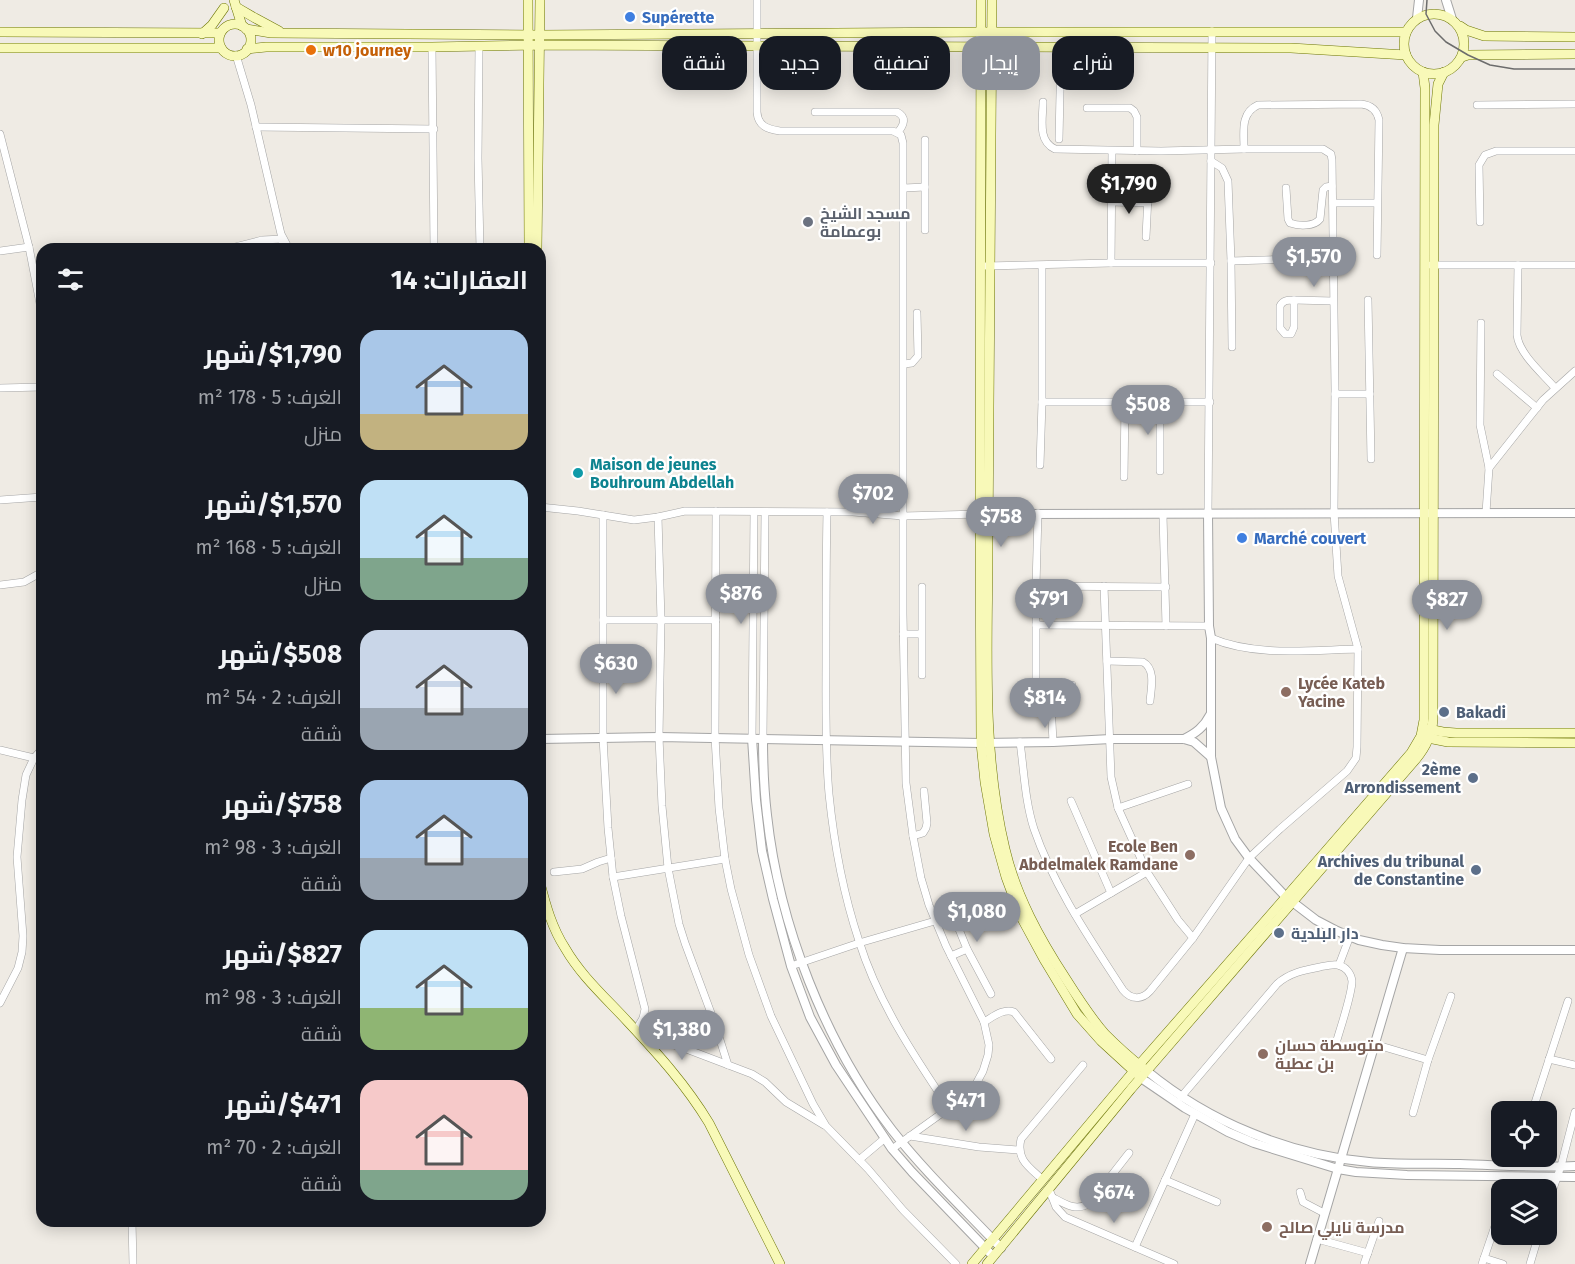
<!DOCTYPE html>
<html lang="ar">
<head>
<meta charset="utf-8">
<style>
  :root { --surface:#171b24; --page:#20242c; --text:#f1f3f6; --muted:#9ea1a6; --accent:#8c9099 }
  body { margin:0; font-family:"Fira Sans",Cairo,sans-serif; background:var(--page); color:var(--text); direction:rtl; height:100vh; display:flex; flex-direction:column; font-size:22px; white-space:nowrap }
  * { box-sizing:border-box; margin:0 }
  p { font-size:20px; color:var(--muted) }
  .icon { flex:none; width:33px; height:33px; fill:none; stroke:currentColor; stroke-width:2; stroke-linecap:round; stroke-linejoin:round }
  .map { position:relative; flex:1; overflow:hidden; direction:ltr }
  .side { position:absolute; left:36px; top:243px; width:510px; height:984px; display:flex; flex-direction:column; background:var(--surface); border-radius:18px; box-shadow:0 3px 15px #0003; direction:rtl }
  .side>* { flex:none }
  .banner { position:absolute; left:564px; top:36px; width:570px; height:54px; direction:rtl; display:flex; gap:12px }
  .fabs { position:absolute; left:1491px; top:1101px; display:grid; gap:12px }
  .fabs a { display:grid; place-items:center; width:66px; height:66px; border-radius:12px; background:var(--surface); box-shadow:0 3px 15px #0003; font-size:30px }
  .price { position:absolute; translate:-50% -51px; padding:0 14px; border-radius:21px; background:var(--accent); color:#fff; font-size:20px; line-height:39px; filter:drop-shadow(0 2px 3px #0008) }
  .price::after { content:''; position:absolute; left:50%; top:36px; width:18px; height:14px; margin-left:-9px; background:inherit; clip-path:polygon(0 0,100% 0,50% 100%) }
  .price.selected { background:#222; color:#fff }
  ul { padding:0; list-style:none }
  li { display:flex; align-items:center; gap:18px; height:150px; padding:0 18px }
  li span { display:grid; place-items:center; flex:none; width:168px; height:120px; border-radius:18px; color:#555 }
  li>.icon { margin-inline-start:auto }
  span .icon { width:72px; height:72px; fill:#fffc; stroke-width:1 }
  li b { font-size:26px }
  h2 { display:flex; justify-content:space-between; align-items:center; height:72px; padding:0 18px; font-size:26px }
  .chip { padding:0 21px; border-radius:18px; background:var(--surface); box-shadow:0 3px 15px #0003; font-size:21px; line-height:54px }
  .chip.selected { background:var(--accent); color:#fff }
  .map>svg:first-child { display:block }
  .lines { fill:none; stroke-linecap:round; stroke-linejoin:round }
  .minor-casing { stroke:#a5a5a5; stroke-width:8 }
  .tertiary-casing { stroke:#a5a5a5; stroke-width:10 }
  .secondary-casing { stroke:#6d7605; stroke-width:10 }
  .minor { stroke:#fff; stroke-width:7 }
  .tertiary { stroke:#fff; stroke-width:8 }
  .secondary { stroke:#f8f9b8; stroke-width:9 }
  .tram { stroke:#6c6c6c; stroke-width:1.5 }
  .shop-dot { fill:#3f7fe0; stroke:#fff; stroke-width:2 }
  .food-dot { fill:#e8710a; stroke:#fff; stroke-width:2 }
  .worship-dot { fill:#6b7280; stroke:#fff; stroke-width:2 }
  .culture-dot { fill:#0f9aa8; stroke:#fff; stroke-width:2 }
  .education-dot { fill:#8d6e63; stroke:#fff; stroke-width:2 }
  .service-dot { fill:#5c6f8a; stroke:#fff; stroke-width:2 }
  .labels { text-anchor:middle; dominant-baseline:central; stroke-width:4.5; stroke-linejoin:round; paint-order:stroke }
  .shop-label { font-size:16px; font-weight:bold; fill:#366cbe; stroke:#fff; text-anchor:start }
  .food-label { font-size:16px; font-weight:bold; fill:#c56008; stroke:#fff; text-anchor:start }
  .worship-label { font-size:16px; font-weight:bold; fill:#5b616d; stroke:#fff; text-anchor:start }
  .culture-label { font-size:16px; font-weight:bold; fill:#0d838f; stroke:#fff; text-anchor:start }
  .education-label { font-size:16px; font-weight:bold; fill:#785e54; stroke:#fff; text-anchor:start }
  .service-label { font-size:16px; font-weight:bold; fill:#4e5e75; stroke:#fff; text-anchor:start }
</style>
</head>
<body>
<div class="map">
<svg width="1575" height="1264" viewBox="0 0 1575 1264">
  <rect width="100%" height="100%" fill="#efebe4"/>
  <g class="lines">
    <g class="minor-casing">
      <g id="minor">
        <path d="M757,0V112C758,126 767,129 780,131H893L901,135L903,143V614L906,783L913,836L921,878L929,905L946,946L984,1022L989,1045L988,1055L983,1071L976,1084L963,1098L892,1149"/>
        <polyline points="432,47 434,249"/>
        <polyline points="479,47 478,158 480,249"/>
        <polyline points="236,55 251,105 281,234 289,249"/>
        <polyline points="1477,105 1575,104"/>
        <polyline points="1087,108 1130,108 1134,111 1137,117 1137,151"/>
        <path d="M815,112H897C907,117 904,125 898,132"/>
        <polyline points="256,127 434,129"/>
        <polyline points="0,134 29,247 42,314"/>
        <polyline points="1059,139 1061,48"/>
        <path d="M1244,149C1244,132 1240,113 1258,105L1361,104C1371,105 1377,110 1379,120L1377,255"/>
        <polyline points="1211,161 1222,168 1228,181 1231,261 1232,347"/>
        <polyline points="904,188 925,187"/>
        <path d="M1286,188L1288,219L1290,223C1298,226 1314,227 1320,219L1323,190L1326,187L1332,186"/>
        <polyline points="1112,202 1148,203"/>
        <polyline points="1333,203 1377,203"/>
        <polyline points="1480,222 1479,165 1485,155 1496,151 1575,151"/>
        <polyline points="925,230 925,140"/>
        <polyline points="1146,237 1149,175"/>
        <polyline points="227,249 262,240 283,239 282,249"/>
        <polyline points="0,251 29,247"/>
        <polyline points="1231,261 1333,258"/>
        <polyline points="1111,263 1112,151"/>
        <polyline points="1431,265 1575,265"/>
        <path d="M1518,265L1517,335C1519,354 1543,374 1555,388"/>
        <polyline points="986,266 1111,263 1211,263"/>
        <path d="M1294,300V327L1291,334H1285L1280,328V306C1283,300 1288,300 1294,300Z"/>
        <polyline points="1294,300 1333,301"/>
        <polyline points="1368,300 1371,459"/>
        <polyline points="1481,323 1480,425 1489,468 1486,513"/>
        <polyline points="904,364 912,363 918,356 917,313"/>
        <polyline points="1497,374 1537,408"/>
        <polyline points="0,388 42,387"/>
        <polyline points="1335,394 1370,394"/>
        <polyline points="1042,402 1210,402"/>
        <polyline points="1040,465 1042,402 1042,266"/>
        <polyline points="1489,468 1543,400 1575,371"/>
        <polyline points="1160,471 1160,402"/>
        <polyline points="1124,477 1125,402"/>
        <polyline points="0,500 42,497"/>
        <polyline points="540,507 578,511 634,520 658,517 685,511 853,512 903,516 980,514"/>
        <polyline points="716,511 715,737 719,808 725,859 731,889 749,955 771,1016 813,1104 826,1126 868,1169 903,1210 956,1264"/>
        <path d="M827,512C826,560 826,609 826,658C826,703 825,749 829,794C834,844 843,893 859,941C878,1002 914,1056 949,1108"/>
        <polyline points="1038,513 1036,586 1036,686 1040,694 1051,703 1053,742"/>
        <polyline points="1208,513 1212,31"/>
        <polyline points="603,515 603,737 608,828 613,877 621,916 645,1009 643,1018 636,1030"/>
        <polyline points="1163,515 1166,626"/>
        <polyline points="658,517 661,620 659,737 662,806 668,868 679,924 685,943 714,1021 728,1065"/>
        <polyline points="0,585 24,582 42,572"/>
        <polyline points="1036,586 1166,587"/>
        <polyline points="1104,586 1111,777 1118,808 1147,872 1178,920 1193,938"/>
        <polyline points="922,587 922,675"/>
        <polyline points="603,620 716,620"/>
        <polyline points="1036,625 1209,626"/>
        <polyline points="903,634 921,634"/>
        <path d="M1211,638C1255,657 1311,650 1358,649"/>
        <path d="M1107,661L1143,662C1156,669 1151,689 1150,701"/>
        <polyline points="1036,686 1072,685"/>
        <polyline points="752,738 754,512"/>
        <polyline points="763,738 765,513"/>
        <path d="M1020,742C1024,771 1025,801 1034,829C1054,887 1090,939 1123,990C1131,1000 1142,1000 1150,991L1193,938L1249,858L1280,829L1347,771L1356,758L1357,747L1358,649L1338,576L1334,512L1335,389L1332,160L1331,154L1323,149H1244L1161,151L1055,149C1037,141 1043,118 1043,102"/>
        <polyline points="0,750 34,758"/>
        <polyline points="1071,801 1111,893"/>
        <polyline points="1118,808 1188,784"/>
        <polyline points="913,836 923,833 926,828 927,823 924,791"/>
        <polyline points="554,872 582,869 598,862 611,858"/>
        <polyline points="613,877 725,859"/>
        <polyline points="1075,914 1147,872"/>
        <polyline points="967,949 991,994"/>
        <polyline points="951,956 967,949 952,912"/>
        <polyline points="1339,965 1350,936"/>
        <polyline points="791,966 859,943 935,921"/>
        <polyline points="0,1003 18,968 22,952 23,936 17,857 22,800 26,775 34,758 42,749"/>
        <path d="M984,1022C993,1017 1003,1008 1014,1012L1051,1059"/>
        <polyline points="642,1037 681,1047 752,1074 765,1082 786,1102 824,1125"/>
        <polyline points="1374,1044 1428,1060"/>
        <polyline points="1549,1059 1575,1065"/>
        <path d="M1181,1097L1277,984C1289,973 1304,970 1320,967C1325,966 1332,964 1338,965C1346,967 1351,973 1352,981C1352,994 1341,1026 1337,1040"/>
        <polyline points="1532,1112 1568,1001"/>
        <polyline points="1413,1113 1428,1060 1451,996"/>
        <polyline points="910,1136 979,1147 1019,1150"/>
        <polyline points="859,1160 884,1139"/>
        <path d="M1043,1180C1029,1167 1016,1160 1021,1139L1083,1065"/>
        <polyline points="1165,1180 1217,1202"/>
        <polyline points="1049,1189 1056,1207 1065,1217 1174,1264"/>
        <polyline points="1300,1192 1303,1202 1324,1213"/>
        <path d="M1052,1197C1065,1204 1076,1212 1090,1203L1129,1153"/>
        <polyline points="1546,1209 1561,1166 1575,1112"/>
        <polyline points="132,1221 133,1264"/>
        <polyline points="1317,1239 1368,1253"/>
        <polyline points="1135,1247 1195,1114"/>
        <polyline points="1484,1258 1503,1264"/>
        <polyline points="1364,1264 1379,1221"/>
        <polyline points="1482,1264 1495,1226"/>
        <polyline points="1530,1264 1539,1234"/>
      </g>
    </g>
    <g class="tertiary-casing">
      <g id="tertiary">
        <polyline points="1446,0 1452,19"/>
        <polyline points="1417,18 1419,0"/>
        <polyline points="1208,513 1209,626 1211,638 1211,757 1221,808 1235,839 1249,858 1286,897 1316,920 1337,931 1359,940 1382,945 1403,948 1440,950 1575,950"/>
        <polyline points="984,514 1575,513"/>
        <polyline points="752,738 756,800 762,851 773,899 791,966 810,1017 836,1065 892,1149 912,1172 990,1253"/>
        <path d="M763,738C763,764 764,790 767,815C779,925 825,1043 892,1130C925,1172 964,1209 1001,1248"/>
        <polyline points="540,739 659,737 981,743 1053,742 1111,739 1184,739 1194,742 1211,757"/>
        <path d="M1184,739C1196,733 1204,727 1210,715"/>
        <path d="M1147,1071C1209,1122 1289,1155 1369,1162C1399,1165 1430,1163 1460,1164C1498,1165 1537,1168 1575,1166"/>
        <polyline points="1141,1078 1185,1108 1228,1132 1254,1143 1338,1169 1356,1172 1407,1175 1575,1177"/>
        <polyline points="1310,1264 1403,948"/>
      </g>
    </g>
    <g class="secondary-casing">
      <g id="secondary">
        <polyline points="234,0 242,26"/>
        <polyline points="528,0 529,249"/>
        <polyline points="981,0 980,514 981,743 985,782 994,834 1006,877 1020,915 1045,961 1077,1014 1101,1041 1137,1074"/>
        <path d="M992,0C992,181 988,362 988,542C988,644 981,749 1005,849C1016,896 1040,939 1066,979C1078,998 1090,1017 1105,1034C1117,1046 1129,1057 1143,1068"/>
        <polyline points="236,7 255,18 279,31"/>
        <circle cx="1434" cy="44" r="30"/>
        <circle cx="235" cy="40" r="16"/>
        <polyline points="1460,26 1466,30 1484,36 1575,37"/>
        <polyline points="246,29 271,33 539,35 981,32 1406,32"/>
        <polyline points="0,32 220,33"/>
        <polyline points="202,34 212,25 224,8"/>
        <polyline points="0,48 221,48"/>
        <polyline points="247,49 266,47 432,47 539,45 1291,48 1406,55"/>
        <polyline points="1462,57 1468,55 1575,54"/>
        <polyline points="537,249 540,0"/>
        <polyline points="1428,729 1443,732 1456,733 1575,733"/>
        <polyline points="1423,737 1448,742 1575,743"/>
        <path d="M540,883C546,906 552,928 565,948C581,976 606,998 628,1022C658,1054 686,1085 709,1123L780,1264"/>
        <polyline points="972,1264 1139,1065 1286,897 1411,753 1421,736 1424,720 1425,88 1423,72"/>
        <path d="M987,1264L1131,1089L1416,759C1426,747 1432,735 1433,719L1434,125L1438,84L1444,72"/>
      </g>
    </g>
    <use href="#minor" class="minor"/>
    <use href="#tertiary" class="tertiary"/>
    <use href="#secondary" class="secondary"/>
    <polyline class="tram" points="1427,0 1426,14 1435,31 1446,42 1468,55 1490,65 1514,69 1575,69"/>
  </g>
  <g class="shop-dot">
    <circle cx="630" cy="17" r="6"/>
    <circle cx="1242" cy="538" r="6"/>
  </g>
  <circle class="food-dot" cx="311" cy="50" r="6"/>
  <circle class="worship-dot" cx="808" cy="222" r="6"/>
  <circle class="culture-dot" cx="578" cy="473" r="6"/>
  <g class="education-dot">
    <circle cx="1286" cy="692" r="6"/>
    <circle cx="1190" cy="855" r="6"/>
    <circle cx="1263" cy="1054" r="6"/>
    <circle cx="1267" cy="1227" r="6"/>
  </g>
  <g class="service-dot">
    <circle cx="1444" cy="712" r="6"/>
    <circle cx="1473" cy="778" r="6"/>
    <circle cx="1476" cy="870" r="6"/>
    <circle cx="1279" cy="933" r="6"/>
  </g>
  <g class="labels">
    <g class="shop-label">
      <text x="642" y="17">Supérette</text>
      <text x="1254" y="538">Marché couvert</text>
    </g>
    <g class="food-label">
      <text x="323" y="50">w10 journey</text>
    </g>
    <g class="worship-label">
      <text x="820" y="213">مسجد الشيخ<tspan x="820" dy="18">بوعمامة</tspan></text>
    </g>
    <g class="culture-label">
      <text x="590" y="464">Maison de jeunes<tspan x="590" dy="18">Bouhroum Abdellah</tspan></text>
    </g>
    <g class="education-label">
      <text x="1298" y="683">Lycée Kateb<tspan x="1298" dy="18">Yacine</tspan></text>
      <text x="1178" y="846" text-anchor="end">Ecole Ben<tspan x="1178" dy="18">Abdelmalek Ramdane</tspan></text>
      <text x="1275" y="1045">متوسطة حسان<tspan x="1275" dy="18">بن عطية</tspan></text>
      <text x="1279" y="1227">مدرسة نايلي صالح</text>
    </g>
    <g class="service-label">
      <text x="1456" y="712">Bakadi</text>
      <text x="1461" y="769" text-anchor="end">2ème<tspan x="1461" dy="18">Arrondissement</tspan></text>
      <text x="1464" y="861" text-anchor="end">Archives du tribunal<tspan x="1464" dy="18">de Constantine</tspan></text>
      <text x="1291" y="933">دار البلدية</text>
    </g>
  </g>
</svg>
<div class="fabs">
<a><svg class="icon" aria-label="locate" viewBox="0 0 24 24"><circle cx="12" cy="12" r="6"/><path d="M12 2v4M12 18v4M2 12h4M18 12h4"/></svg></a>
<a><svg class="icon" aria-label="layers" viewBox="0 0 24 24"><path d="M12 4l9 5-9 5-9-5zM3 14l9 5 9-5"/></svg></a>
</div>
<b class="price selected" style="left:1129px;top:215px">$1,790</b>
<b class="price" style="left:1314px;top:288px">$1,570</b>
<b class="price" style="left:1148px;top:436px">$508</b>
<b class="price" style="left:873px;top:525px">$702</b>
<b class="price" style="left:1001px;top:548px">$758</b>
<b class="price" style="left:741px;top:625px">$876</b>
<b class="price" style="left:1049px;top:630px">$791</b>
<b class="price" style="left:1447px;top:631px">$827</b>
<b class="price" style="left:616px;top:695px">$630</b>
<b class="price" style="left:1045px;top:729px">$814</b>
<b class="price" style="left:977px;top:943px">$1,080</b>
<b class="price" style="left:682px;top:1061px">$1,380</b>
<b class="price" style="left:966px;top:1132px">$471</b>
<b class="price" style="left:1114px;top:1224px">$674</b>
<div class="banner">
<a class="chip">شراء</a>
<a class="chip selected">إيجار</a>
<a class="chip">تصفية</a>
<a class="chip">جديد</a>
<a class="chip">شقة</a>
</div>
<section class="side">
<h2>العقارات: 14<svg class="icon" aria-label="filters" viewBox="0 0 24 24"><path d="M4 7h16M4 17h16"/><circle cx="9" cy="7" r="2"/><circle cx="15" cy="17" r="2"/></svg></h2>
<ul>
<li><span style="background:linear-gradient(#a9c7e8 70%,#c2b280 0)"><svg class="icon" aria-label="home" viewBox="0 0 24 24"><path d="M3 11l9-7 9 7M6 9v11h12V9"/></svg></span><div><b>$1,790/شهر</b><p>الغرف: 5 · 178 m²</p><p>منزل</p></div></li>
<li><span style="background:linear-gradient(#bfe0f5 65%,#7fa58c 0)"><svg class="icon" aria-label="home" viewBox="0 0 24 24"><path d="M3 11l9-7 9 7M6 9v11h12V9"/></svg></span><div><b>$1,570/شهر</b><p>الغرف: 5 · 168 m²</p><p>منزل</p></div></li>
<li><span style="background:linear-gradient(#c9d6e8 65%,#9aa5b1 0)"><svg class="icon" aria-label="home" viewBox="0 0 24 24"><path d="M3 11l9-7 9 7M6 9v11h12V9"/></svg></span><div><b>$508/شهر</b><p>الغرف: 2 · 54 m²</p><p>شقة</p></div></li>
<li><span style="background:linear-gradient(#a9c7e8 65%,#9aa5b1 0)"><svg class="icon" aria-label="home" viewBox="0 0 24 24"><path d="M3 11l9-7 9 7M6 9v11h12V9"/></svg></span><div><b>$758/شهر</b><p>الغرف: 3 · 98 m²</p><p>شقة</p></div></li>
<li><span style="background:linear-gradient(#bfe0f5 65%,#8fb573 0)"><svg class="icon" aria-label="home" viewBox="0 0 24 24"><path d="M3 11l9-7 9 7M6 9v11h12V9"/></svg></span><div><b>$827/شهر</b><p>الغرف: 3 · 98 m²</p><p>شقة</p></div></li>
<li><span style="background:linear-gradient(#f6c9c9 75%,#7fa58c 0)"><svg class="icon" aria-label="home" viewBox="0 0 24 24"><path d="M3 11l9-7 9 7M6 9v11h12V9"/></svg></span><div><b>$471/شهر</b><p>الغرف: 2 · 70 m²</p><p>شقة</p></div></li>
</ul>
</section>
</div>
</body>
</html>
